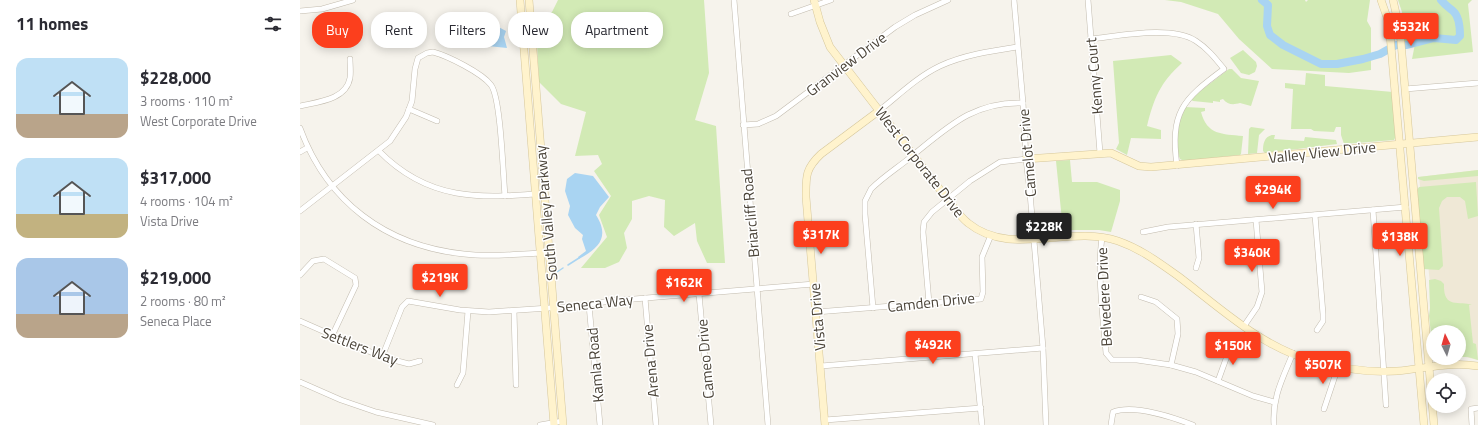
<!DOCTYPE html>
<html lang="en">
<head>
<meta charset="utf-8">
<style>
  :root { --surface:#fff; --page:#f7f7f7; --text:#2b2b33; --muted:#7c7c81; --accent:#fc3f1d }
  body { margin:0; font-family:"Titillium Web",sans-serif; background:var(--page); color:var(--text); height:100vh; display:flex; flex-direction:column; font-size:15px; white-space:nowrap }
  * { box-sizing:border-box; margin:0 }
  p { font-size:13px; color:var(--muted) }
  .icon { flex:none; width:22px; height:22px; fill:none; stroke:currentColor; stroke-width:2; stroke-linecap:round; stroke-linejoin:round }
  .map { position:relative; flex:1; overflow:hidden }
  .drawer { display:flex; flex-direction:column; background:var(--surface); width:300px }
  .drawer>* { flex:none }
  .top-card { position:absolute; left:12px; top:12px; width:380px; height:36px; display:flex; gap:8px }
  .needle { width:26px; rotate:355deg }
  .controls { position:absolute; left:1126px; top:325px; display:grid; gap:8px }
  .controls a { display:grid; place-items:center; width:40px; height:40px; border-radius:50%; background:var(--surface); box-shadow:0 2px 10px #0003; font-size:20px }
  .price { position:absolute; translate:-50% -34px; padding:0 9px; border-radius:4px; background:var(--accent); color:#fff; font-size:13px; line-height:26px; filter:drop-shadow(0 1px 2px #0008) }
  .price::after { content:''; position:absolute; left:50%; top:24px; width:12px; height:9px; margin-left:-6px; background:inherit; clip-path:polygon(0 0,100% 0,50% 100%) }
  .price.on { background:#222; color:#fff }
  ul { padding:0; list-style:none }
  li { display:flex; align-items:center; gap:12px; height:100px; padding:0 16px }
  li span { display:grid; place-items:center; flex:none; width:112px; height:80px; border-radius:12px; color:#555 }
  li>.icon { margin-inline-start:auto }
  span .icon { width:48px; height:48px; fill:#fffc; stroke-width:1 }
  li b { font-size:17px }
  h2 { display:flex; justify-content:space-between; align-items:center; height:48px; padding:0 16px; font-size:17px }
  .tag { padding:0 14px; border-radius:16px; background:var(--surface); box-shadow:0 2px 10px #0003; font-size:14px; line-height:36px }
  .tag.on { background:var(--accent); color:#fff }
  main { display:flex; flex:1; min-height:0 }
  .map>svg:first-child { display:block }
  .education { fill:#efe8d6 }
  .green { fill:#d2eab5 }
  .water { fill:#a9d4f2 }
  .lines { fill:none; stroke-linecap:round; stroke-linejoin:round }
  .stream { stroke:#a9d4f2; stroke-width:1.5 }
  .river { stroke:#a9d4f2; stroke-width:8 }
  .street-casing { stroke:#c2bbae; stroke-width:6 }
  .secondary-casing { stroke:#d6c79b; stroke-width:8 }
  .street { stroke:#fff; stroke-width:5 }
  .secondary { stroke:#fff3cd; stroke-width:7 }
  .labels { text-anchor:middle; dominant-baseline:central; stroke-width:3; stroke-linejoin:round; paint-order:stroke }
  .street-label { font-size:15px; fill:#4b4439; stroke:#fff }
</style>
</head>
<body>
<main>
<section class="drawer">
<h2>11 homes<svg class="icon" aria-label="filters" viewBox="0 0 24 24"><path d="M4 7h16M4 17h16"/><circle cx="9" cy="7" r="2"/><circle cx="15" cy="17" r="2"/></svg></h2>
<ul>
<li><span style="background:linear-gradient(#bfe0f5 70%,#b9a48a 0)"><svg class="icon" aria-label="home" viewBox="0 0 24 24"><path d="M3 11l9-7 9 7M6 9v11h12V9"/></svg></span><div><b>$228,000</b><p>3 rooms · 110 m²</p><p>West Corporate Drive</p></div></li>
<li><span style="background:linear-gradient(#bfe0f5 70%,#c2b280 0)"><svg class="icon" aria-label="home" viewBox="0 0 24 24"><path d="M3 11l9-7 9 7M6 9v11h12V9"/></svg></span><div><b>$317,000</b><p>4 rooms · 104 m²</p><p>Vista Drive</p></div></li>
<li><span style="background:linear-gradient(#a9c7e8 70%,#b9a48a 0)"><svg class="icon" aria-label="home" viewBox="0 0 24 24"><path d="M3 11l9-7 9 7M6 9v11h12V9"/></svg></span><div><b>$219,000</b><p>2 rooms · 80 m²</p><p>Seneca Place</p></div></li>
</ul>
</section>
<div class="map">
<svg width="1178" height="425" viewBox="0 0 1178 425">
  <rect width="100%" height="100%" fill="#f6f3ec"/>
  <polygon class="education" points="1178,170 1178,360 1161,356 1159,332 1135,332 1119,177"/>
  <g class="green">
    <polygon points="258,0 404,0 409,73 395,120 416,126 425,263 407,263 397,241 395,223 374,236 364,227 365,200 349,196 332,201 332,219 324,233 327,248 319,262 305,268 281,268 307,237 299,215 311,196 294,171 302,164 298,155 275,156 286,112 261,104 239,82 236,24 252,12"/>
    <polygon points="865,0 1005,0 1006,2 1008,0 1070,0 1067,21 1071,28 1071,70 1049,73 972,69 939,39 918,14 881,2"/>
    <polygon points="1098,0 1172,0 1168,4 1173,52 1112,59 1116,39 1105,43 1102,12"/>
    <polygon points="943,50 956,62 957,66 955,72 949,75 941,73 930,58"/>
    <path d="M871,55L882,63C860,83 854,98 847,126L861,130V139L831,138L827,155L816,149L819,143L813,61Z"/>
    <path d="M929,69H932L941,78L959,81L951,106L940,103C933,105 928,105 923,99L920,100V102L913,101V103L893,101L890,99Z"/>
    <polygon points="1006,73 1025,75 1025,86 1093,92 1096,136 1094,140 1044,144 1041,135 1041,127 1036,127 1034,132 1014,131 1011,129 991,129 993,89 985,88 985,83 1005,85"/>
    <path d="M885,107L905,108V111L901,112C907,135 922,134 943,136L941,154L940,155L884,161L880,159C873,142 878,122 885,107Z"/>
    <polygon points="951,127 965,129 959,135 957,153 948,154 949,129"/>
    <path d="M972,135H975L974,139L1004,141L1005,137L1036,140L1037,144L965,153L963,151C963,144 964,137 972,135Z"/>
    <polygon points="770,160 772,182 797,182 820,190 820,201 811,232 799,230 763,230 756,161"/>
    <polygon points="1178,170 1178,176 1124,181 1118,179 1118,177"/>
    <polygon points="1176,182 1178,216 1168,219 1165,201 1160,197 1147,197 1142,201 1139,208 1143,266 1139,270 1123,269 1117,190 1119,187"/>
    <path d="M1135,279L1141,281L1144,284C1143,310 1160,300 1172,305H1169L1173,343L1176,344L1178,360L1168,357H1159V332H1133V352L1129,316L1130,308L1129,280Z"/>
  </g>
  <g class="water">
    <path d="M159,19C177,24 191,22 206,31L204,37L207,48L188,46L162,33L158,34L157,23Z"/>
    <path d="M275,173L293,176L309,197L300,207L296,215C310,237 299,248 279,259L278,257L286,251L282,239L283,235L275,228L268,215L270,206L265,191L267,179Z"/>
  </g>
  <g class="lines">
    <g class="stream">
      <polyline points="268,265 279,258"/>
      <polyline points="257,272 263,268"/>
    </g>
    <path class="river" d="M962,0L968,5L967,26L970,35L983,45L1021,64H1037L1063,59L1080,54L1096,45H1107L1134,38L1156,40L1160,36C1160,28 1159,16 1153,11C1148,7 1145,5 1141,0"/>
    <g class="street-casing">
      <g id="street">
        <polyline points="434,0 468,425"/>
        <polyline points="714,0 723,103 726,159 730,193 743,348 746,425"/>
        <polyline points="788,0 800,153"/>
        <polyline points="0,11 22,9 53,0"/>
        <polyline points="491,14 531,0"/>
        <path d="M790,39C819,36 872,25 896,41C907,48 915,58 924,69C882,100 870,112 877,166"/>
        <polyline points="1105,89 1178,83"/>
        <path d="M0,106C18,102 46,100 50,78C51,72 50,65 50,59"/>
        <polyline points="109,109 137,121"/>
        <path d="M580,110C599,95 617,77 640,66C664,55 691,51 717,47"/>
        <polyline points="443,125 458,124 476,116 595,27 615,15 648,0"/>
        <path d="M0,128C27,202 86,246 164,254C193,258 221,253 250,253"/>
        <path d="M79,151C128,201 180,199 245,193"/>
        <polyline points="0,152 7,148"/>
        <polyline points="1073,210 1086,405"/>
        <path d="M0,211L90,141L106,117L112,101L115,69L118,58L127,53L133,52C148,56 182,73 191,85C201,98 203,175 205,196"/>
        <polyline points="1015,215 1023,314 1023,321 1017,330"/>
        <polyline points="896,224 899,258 896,268"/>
        <polyline points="843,232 868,227 1106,207"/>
        <path d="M802,237C797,275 803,315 806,353L812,360H837L871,365L896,372L953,396L974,402"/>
        <polyline points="0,275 13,261 24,259 55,278 56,285 32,336"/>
        <polyline points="399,294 411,425"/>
        <polyline points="841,297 856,302 877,319 878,334 871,365"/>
        <polyline points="345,298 356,425"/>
        <polyline points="629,303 623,232 624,222 632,212 670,181 700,162 726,159"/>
        <polyline points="289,305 300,425"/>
        <path d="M573,308L565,214V201L571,189C584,176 599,167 612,156C648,127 674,101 723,103"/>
        <polyline points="214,311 216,385"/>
        <polyline points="516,312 681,299 683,292 682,257 691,235"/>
        <polyline points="0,321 82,357 109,364 120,361"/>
        <polyline points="944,326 957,307 962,292 956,220"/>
        <polyline points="675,354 682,425"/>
        <polyline points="82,357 102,307 108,301 160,310 189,312 279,306 310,301 514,284"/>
        <polyline points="521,366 743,348"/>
        <polyline points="918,381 931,345"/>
        <polyline points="0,382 41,400 76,412 133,425"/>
        <polyline points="157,385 163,373 168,311"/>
        <polyline points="1024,409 1038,367"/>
        <polyline points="525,420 681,408"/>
        <polyline points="240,425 263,421"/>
        <path d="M811,425L813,412C834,404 872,417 893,425"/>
        <path d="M974,425C972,397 983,378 993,353"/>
        <polyline points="1172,425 1171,409 1178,408"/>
      </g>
    </g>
    <g class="secondary-casing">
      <g id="secondary">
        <polyline points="220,0 254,425"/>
        <polyline points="229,0 263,425"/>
        <path d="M514,0L520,22L530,47L648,200C654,207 660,217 668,223C711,258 769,224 818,241C841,249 858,262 878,276C919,307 961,347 1013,361C1039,368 1069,373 1097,371C1124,369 1151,361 1178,366"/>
        <polyline points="1081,0 1089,23 1124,425"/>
        <polyline points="1093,0 1100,31 1134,425"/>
        <polyline points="726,159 811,153 839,166 851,167 1178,137"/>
        <path d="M525,425L506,197C506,177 505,169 521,154L580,110"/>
      </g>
    </g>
    <use href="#street" class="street"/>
    <use href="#secondary" class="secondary"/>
  </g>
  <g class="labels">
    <g class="street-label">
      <text transform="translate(546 64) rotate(-37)">Granview Drive</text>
      <text transform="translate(794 76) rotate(-95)">Kenny Court</text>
      <text transform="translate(1022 152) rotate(-6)">Valley View Drive</text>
      <text transform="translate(727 153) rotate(-95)">Camelot Drive</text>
      <text transform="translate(620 162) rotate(52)">West Corporate Drive</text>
      <text transform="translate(246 213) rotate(-95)">South Valley Parkway</text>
      <text transform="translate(450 213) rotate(-95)">Briarcliff Road</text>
      <text transform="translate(804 297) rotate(-93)">Belvedere Drive</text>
      <text transform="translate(631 302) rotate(-6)">Camden Drive</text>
      <text transform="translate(295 303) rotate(-6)">Seneca Way</text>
      <text transform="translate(517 317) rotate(-95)">Vista Drive</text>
      <text transform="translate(60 346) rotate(21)">Settlers Way</text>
      <text transform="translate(405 359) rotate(-95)">Cameo Drive</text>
      <text transform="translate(350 361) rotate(-95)">Arena Drive</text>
      <text transform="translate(295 365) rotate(-95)">Kamla Road</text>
    </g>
  </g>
</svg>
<div class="controls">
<a><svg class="needle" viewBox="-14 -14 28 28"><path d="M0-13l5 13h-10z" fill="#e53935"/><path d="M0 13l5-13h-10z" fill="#7c7c81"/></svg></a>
<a><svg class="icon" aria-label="locate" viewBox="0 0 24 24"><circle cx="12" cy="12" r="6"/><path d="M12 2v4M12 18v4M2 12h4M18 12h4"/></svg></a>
</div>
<b class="price" style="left:1111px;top:47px">$532K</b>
<b class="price" style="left:973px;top:210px">$294K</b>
<b class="price on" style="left:744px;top:247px">$228K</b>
<b class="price" style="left:521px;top:255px">$317K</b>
<b class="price" style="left:1100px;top:257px">$138K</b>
<b class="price" style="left:952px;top:273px">$340K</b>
<b class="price" style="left:140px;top:298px">$219K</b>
<b class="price" style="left:384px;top:303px">$162K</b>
<b class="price" style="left:633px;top:365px">$492K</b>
<b class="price" style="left:933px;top:366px">$150K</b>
<b class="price" style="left:1023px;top:385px">$507K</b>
<div class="top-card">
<a class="tag on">Buy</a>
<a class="tag">Rent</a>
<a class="tag">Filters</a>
<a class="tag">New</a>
<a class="tag">Apartment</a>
</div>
</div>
</main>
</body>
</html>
